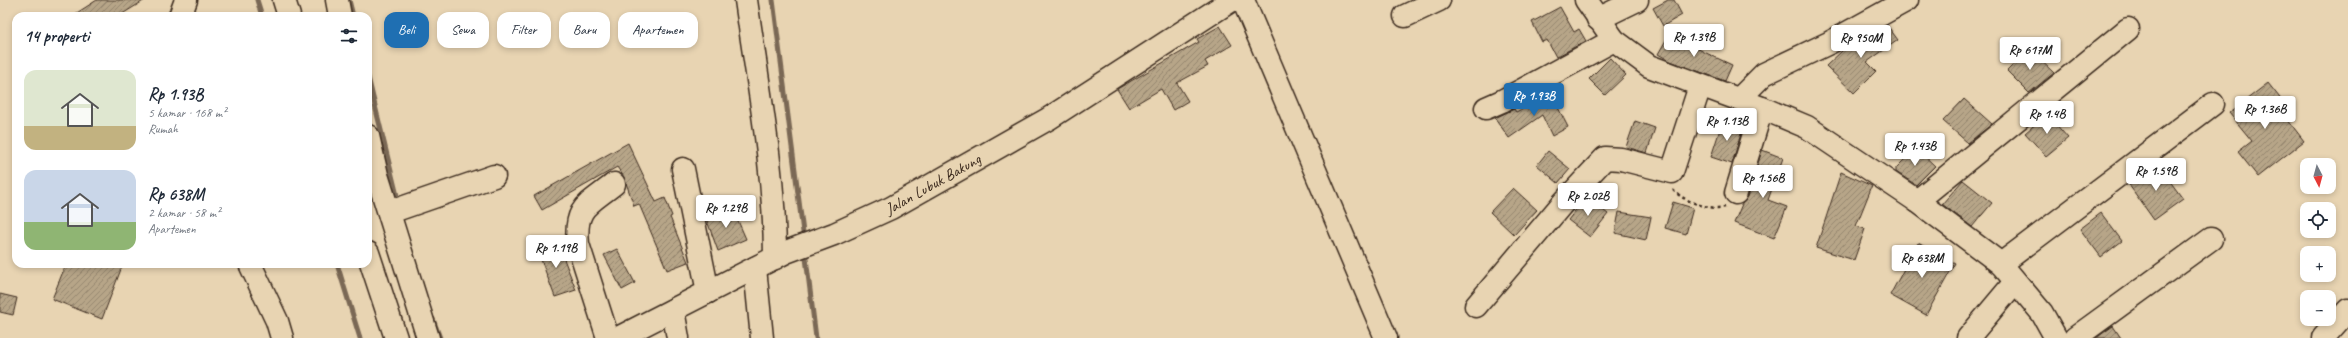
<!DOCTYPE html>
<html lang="id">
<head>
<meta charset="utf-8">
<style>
  :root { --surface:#fff; --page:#f2f2f3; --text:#1f2937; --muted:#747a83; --accent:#1f6fb2 }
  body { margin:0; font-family:Caveat,sans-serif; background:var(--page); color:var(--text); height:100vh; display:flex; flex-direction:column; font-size:15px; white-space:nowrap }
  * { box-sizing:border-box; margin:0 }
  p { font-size:13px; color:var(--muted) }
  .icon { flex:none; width:22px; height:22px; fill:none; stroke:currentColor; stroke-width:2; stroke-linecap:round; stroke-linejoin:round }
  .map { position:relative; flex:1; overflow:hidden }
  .details { position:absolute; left:12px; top:12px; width:360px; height:256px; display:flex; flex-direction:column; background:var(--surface); border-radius:12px; box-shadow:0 2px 6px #0003 }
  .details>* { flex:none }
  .guide { position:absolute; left:384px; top:12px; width:380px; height:36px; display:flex; gap:8px }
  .needle { width:26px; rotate:174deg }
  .buttons { position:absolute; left:2300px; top:158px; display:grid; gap:8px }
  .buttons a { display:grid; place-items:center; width:36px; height:36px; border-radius:8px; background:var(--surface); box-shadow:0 2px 6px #0003; font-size:20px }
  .price { position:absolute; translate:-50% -34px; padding:0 9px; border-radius:4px; background:#fff; color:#222; font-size:13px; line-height:26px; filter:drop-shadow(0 1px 2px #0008) }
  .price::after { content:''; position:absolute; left:50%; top:24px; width:12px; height:9px; margin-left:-6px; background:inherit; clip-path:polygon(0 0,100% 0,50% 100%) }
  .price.selected { background:var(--accent); color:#fff }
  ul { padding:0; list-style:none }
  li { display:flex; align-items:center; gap:12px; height:100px; padding:0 12px }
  li span { display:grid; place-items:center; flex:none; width:112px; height:80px; border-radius:12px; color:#555 }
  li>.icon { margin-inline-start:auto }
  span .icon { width:48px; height:48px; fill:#fffc; stroke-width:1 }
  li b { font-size:17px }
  h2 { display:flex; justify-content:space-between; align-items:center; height:48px; padding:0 12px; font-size:17px }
  .chip { padding:0 14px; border-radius:12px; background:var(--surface); box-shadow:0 2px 6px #0003; font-size:14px; line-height:36px }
  .chip.selected { background:var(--accent); color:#fff }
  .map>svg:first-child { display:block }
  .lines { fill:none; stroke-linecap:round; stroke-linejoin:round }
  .stream { stroke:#7a6854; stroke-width:5 }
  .building { fill:url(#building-hatch); stroke:#3b2a1e }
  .minor-casing { stroke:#3b2a1e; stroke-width:25 }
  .highway-casing { stroke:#3b2a1e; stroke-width:25 }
  .path { stroke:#3b2a1e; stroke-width:2.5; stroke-dasharray:3 3; stroke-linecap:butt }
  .minor { stroke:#e8d4b2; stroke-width:22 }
  .highway { stroke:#e8d4b2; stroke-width:22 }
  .labels { text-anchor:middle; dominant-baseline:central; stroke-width:3; stroke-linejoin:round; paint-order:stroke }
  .street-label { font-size:16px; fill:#3b2a1e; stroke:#e8d4b2 }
</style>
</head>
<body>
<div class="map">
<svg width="2348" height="338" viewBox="0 0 2348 338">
  <defs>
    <pattern id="building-hatch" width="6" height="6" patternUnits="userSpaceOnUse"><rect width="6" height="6" fill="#b7a588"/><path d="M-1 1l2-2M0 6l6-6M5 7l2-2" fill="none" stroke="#96876f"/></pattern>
  </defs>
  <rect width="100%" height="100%" fill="#e8d4b2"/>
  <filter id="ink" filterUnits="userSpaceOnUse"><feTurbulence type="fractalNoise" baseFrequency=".025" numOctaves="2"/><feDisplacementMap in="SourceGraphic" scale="8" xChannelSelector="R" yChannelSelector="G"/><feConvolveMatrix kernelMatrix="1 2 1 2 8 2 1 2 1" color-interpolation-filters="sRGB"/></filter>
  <g filter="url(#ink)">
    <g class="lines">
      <g class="stream">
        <polyline points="257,0 262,16"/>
        <polyline points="349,0 353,16"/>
        <polyline points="773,0 804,240"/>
        <polyline points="368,77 399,204"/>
        <polyline points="805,250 816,338"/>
        <polyline points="337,264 360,338"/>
        <polyline points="433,319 440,338"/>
      </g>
    </g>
    <g class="building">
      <polygon points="97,0 145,0 119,16 72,16"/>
      <polygon points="1668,0 1674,0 1682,15 1663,26 1653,8"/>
      <polygon points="1560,7 1574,32 1579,29 1586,41 1556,57 1547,40 1542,42 1532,22"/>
      <polygon points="1887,25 1898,40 1867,62 1876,71 1854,93 1826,66 1843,50 1850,46 1854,49"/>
      <polygon points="1220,26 1232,45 1205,61 1208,66 1177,83 1188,101 1173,110 1161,89 1129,108 1117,89 1199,42 1197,39"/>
      <polygon points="1670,33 1704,52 1732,65 1725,81 1670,61 1658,54"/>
      <polygon points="2029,49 2054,73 2029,93 2007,71"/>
      <polygon points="1610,58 1626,75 1605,95 1589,79"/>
      <polygon points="2268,83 2287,107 2281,111 2304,141 2258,177 2238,152 2252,141 2229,113"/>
      <polygon points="1551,94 1568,127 1552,136 1542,115 1509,138 1495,118 1514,109 1516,112"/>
      <polygon points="1964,99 1992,124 1968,143 1943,121"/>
      <polygon points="2047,114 2068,138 2046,156 2025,133"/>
      <polygon points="1723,120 1743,127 1732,164 1711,157"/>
      <polygon points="1635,121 1655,128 1647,153 1626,147"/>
      <polygon points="628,143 656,202 665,198 672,216 670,217 688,262 667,270 639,204 634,206 624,177 617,167 542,210 534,196"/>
      <polygon points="1916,148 1935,166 1916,185 1896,172 1896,168"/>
      <polygon points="1762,150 1783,158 1768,200 1787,207 1774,238 1734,223 1742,204 1748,197"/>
      <polygon points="1548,151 1570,169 1558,183 1537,165"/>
      <polygon points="2158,165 2183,199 2154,220 2129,185"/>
      <polygon points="1841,172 1872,186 1856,226 1865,229 1854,260 1816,248"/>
      <polygon points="1963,180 1992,203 1972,227 1942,204"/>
      <polygon points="1513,188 1537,210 1514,235 1490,212"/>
      <polygon points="1586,197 1608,214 1590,237 1568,220"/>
      <polygon points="1673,202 1693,208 1686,234 1665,228"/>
      <polygon points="732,207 746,239 718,251 706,218"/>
      <polygon points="1619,212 1651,217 1646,240 1615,233"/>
      <polygon points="2101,213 2122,241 2101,257 2080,229"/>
      <polygon points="557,241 576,290 555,297 537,249"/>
      <polygon points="1918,243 1955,263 1926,315 1890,295"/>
      <polygon points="617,249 635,283 622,290 604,255"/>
      <polygon points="66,264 123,264 102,319 52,299"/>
      <polygon points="0,294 17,298 13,315 0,312"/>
      <polygon points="2113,326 2121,338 2096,338"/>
    </g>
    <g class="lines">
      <g class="minor-casing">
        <g id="minor">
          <path d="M746,0C758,85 775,172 775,258"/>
          <polyline points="1243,0 1386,338"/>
          <polyline points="1586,0 1614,40 1649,66 1762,108 1807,127 1917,201 2001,264 2042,313 2056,338"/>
          <polyline points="180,16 186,0"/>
          <polyline points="1405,16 1439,0"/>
          <polyline points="1598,19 1637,0"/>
          <polyline points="1739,99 1764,74 1829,43 1907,0"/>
          <polyline points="1486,108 1502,101 1614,40"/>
          <polyline points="683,169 708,292"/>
          <polyline points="1736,193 1762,108"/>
          <polyline points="1917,201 2128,29"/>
          <polyline points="390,212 494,176"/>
          <polyline points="250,264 277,321 282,338"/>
          <polyline points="2001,264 2213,104"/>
          <polyline points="755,268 762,338"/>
          <polyline points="1476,306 1563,203 1605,158 1621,159 1672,172 1700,86"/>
          <polyline points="673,310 678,338"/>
          <path d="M608,338L578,244C574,207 588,205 614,184"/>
          <path id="s1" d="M618,338L786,252L834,234L891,208L1048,119L1232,0"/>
          <polyline points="1968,338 2015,282"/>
          <polyline points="2075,338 2211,239"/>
          <polyline points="2323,338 2348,310"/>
        </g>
      </g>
      <g class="highway-casing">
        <g id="highway">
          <polyline points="284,0 289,16"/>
          <polyline points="337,0 340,16"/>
          <polyline points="368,136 377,175 428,338"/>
          <polyline points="368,253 396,338"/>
        </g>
      </g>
      <path class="path" d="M1673,190C1683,201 1711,211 1725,207"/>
      <use href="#minor" class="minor"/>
      <use href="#highway" class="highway"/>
    </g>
  </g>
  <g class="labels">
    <g class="street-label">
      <text stroke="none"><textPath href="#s1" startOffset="351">Jalan Lubuk Bakung</textPath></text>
    </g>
  </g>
</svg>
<div class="buttons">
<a><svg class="needle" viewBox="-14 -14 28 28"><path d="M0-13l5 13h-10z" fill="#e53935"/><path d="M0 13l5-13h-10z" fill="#747a83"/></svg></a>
<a><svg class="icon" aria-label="locate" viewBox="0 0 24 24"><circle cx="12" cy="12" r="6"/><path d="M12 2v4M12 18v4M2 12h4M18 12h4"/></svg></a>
<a>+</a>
<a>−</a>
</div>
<b class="price" style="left:1694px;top:58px">Rp 1.39B</b>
<b class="price" style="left:1861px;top:59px">Rp 950M</b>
<b class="price" style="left:2030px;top:71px">Rp 617M</b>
<b class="price selected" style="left:1534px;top:117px">Rp 1.93B</b>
<b class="price" style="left:2265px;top:130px">Rp 1.36B</b>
<b class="price" style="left:2047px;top:135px">Rp 1.4B</b>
<b class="price" style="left:1727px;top:142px">Rp 1.13B</b>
<b class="price" style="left:1915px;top:167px">Rp 1.43B</b>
<b class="price" style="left:2156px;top:192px">Rp 1.59B</b>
<b class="price" style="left:1763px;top:199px">Rp 1.56B</b>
<b class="price" style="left:1588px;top:217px">Rp 2.02B</b>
<b class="price" style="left:726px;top:229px">Rp 1.29B</b>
<b class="price" style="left:556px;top:269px">Rp 1.19B</b>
<b class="price" style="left:1922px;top:279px">Rp 638M</b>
<div class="guide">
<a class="chip selected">Beli</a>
<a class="chip">Sewa</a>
<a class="chip">Filter</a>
<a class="chip">Baru</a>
<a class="chip">Apartemen</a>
</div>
<section class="details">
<h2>14 properti<svg class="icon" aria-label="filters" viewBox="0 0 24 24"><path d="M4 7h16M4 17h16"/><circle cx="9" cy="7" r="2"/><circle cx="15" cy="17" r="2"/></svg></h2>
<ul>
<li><span style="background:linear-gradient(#dfe7d0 70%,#c2b280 0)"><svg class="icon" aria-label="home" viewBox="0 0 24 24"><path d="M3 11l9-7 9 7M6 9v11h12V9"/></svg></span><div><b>Rp 1.93B</b><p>5 kamar · 168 m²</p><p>Rumah</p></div></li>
<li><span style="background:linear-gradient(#c9d6e8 65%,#8fb573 0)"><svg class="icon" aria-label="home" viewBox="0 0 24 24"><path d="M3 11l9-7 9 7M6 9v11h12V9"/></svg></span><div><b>Rp 638M</b><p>2 kamar · 58 m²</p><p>Apartemen</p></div></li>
</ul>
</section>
</div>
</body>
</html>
